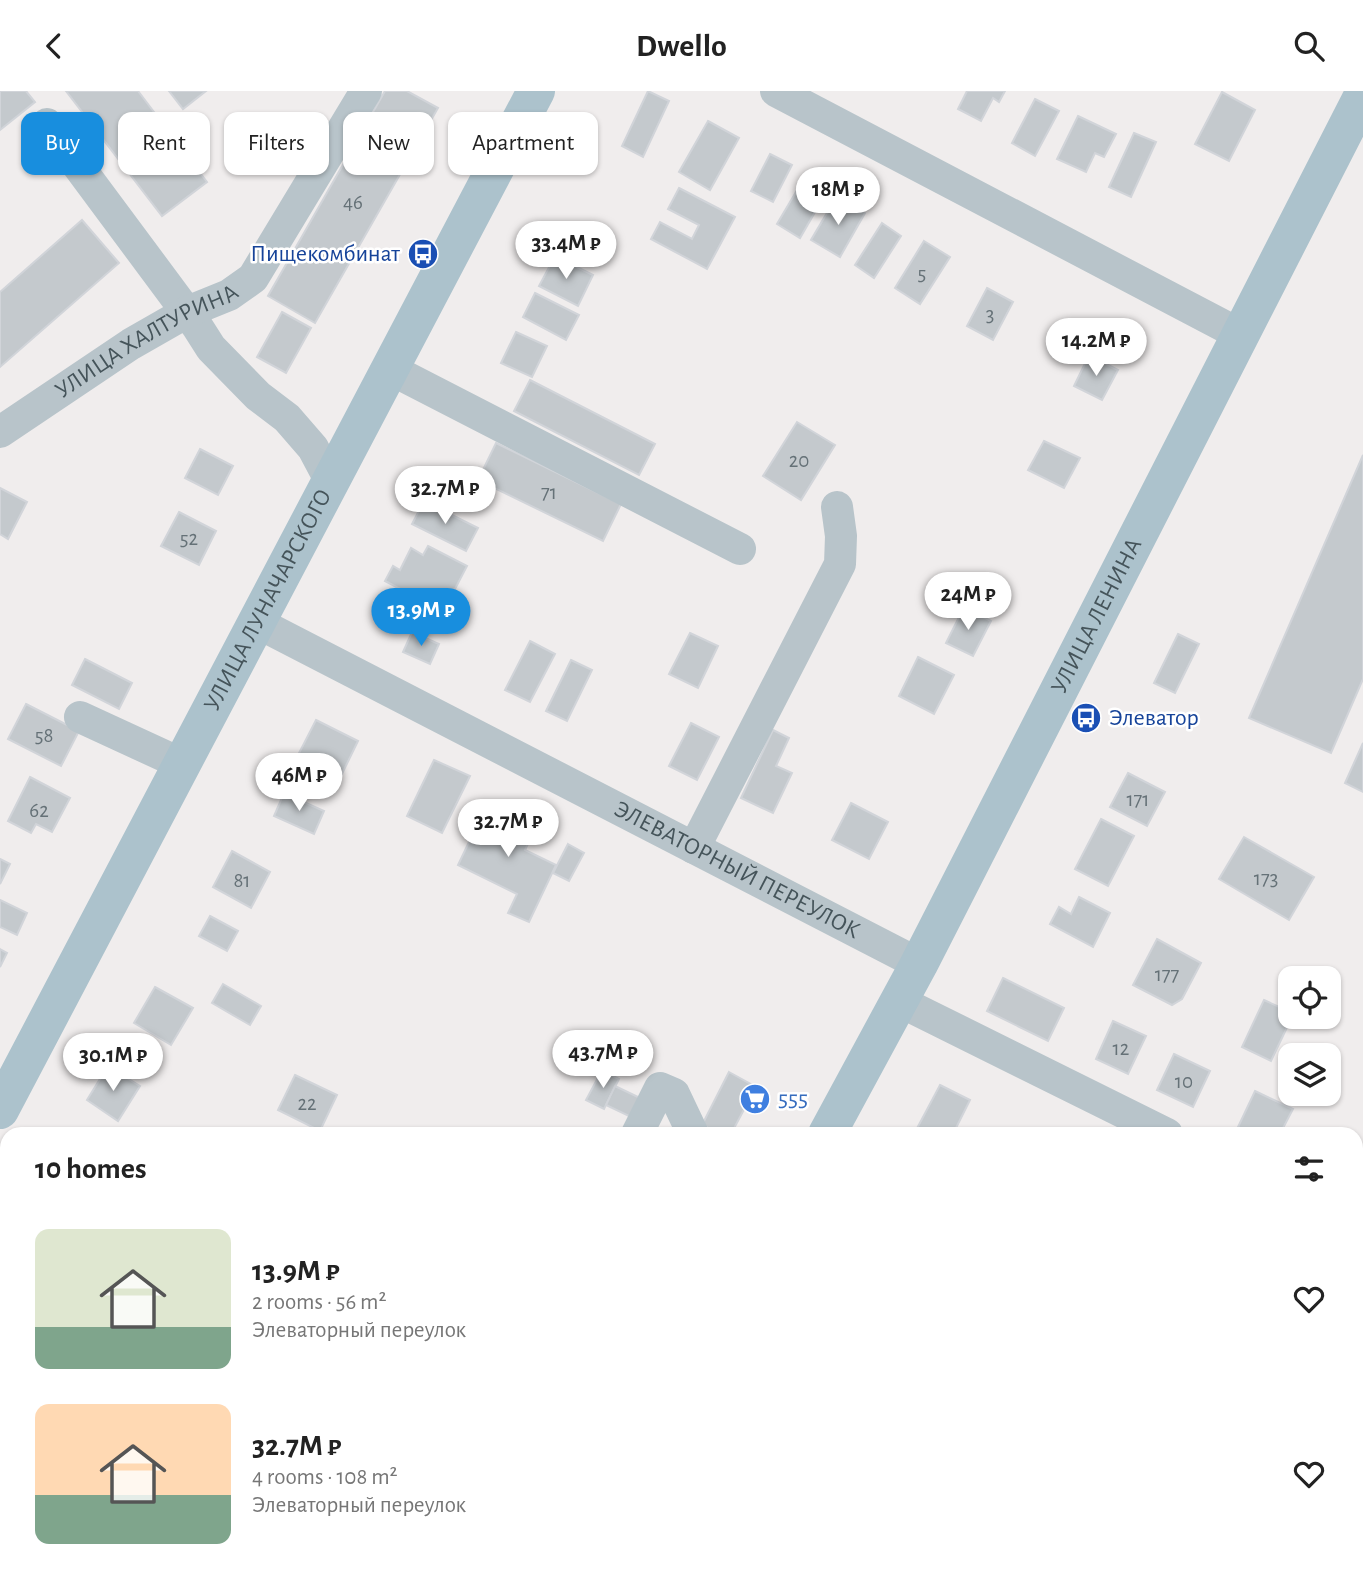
<!DOCTYPE html>
<html lang="en">
<head>
<meta charset="utf-8">
<style>
  :root { --surface:#fff; --page:#f2f2f2; --text:#222; --muted:#767676; --accent:#188ede }
  body { margin:0; font-family:"Alegreya Sans",sans-serif; background:var(--page); color:var(--text); height:100vh; display:flex; flex-direction:column; font-size:26px; white-space:nowrap }
  * { box-sizing:border-box; margin:0 }
  p { font-size:23px; color:var(--muted) }
  .icon { flex:none; width:38px; height:38px; fill:none; stroke:currentColor; stroke-width:2; stroke-linecap:round; stroke-linejoin:round }
  .map { position:relative; flex:1; overflow:hidden }
  .panel { position:absolute; left:0px; top:1036px; width:1363px; height:450px; display:flex; flex-direction:column; background:var(--surface); border-radius:21px 21px 0 0; box-shadow:0 2px 5px #0004 }
  .panel>* { flex:none }
  .banner { position:absolute; left:21px; top:21px; width:700px; height:63px; display:flex; gap:14px }
  .controls { position:absolute; left:1278px; top:875px; display:grid; gap:14px }
  .controls a { display:grid; place-items:center; width:63px; height:63px; border-radius:14px; background:var(--surface); box-shadow:0 2px 5px #0004; font-size:35px }
  .price { position:absolute; translate:-50% -60px; padding:0 16px; border-radius:24px; background:#fff; color:#222; font-size:23px; line-height:46px; filter:drop-shadow(0 2px 4px #0008) }
  .price::after { content:''; position:absolute; left:50%; top:42px; width:21px; height:16px; margin-left:-10px; background:inherit; clip-path:polygon(0 0,100% 0,50% 100%) }
  .price.selected { background:var(--accent); color:#fff }
  ul { padding:0; list-style:none }
  li { display:flex; align-items:center; gap:21px; height:175px; padding:0 35px }
  li span { display:grid; place-items:center; flex:none; width:196px; height:140px; border-radius:14px; color:#555 }
  li>.icon { margin-inline-start:auto }
  span .icon { width:84px; height:84px; fill:#fffc; stroke-width:1 }
  li b { font-size:30px }
  h2 { display:flex; justify-content:space-between; align-items:center; height:84px; padding:0 35px; font-size:30px }
  .tag { padding:0 24px; border-radius:14px; background:var(--surface); box-shadow:0 2px 5px #0004; font-size:24px; line-height:63px }
  .tag.selected { background:var(--accent); color:#fff }
  header { display:flex; justify-content:space-between; align-items:center; height:91px; padding:0 35px; background:var(--surface); font-size:32px; font-weight:700 }
  .map>svg:first-child { display:block }
  .building { fill:#c4c9cd; stroke:#d1d4d9; stroke-width:2 }
  .lines { fill:none; stroke-linecap:round; stroke-linejoin:round }
  .minor { stroke:#b8c4ca; stroke-width:32 }
  .major { stroke:#acc2cc; stroke-width:38 }
  .labels { text-anchor:middle; dominant-baseline:central; stroke-width:5; stroke-linejoin:round; paint-order:stroke }
  .number-label { font-size:21px; fill:#657177 }
  .transit-label { font-size:24px; fill:#164399; stroke:#fff; text-anchor:end }
  .street-label { font-size:24px; fill:#45545a; stroke:#fff }
  .shop-label { font-size:24px; fill:#366cbe; stroke:#fff; text-anchor:start }
</style>
</head>
<body>
<header><svg class="icon" aria-label="back" viewBox="0 0 24 24"><path d="M15 5l-7 7 7 7"/></svg>Dwello<svg class="icon" aria-label="search" viewBox="0 0 24 24"><circle cx="10" cy="10" r="6"/><path d="M15 15l6 6"/></svg></header>
<div class="map">
<svg width="1363" height="1485" viewBox="0 0 1363 1485">
  <rect width="100%" height="100%" fill="#f0eded"/>
  <g class="building">
    <polygon points="0,0 26,0 35,11 0,39"/>
    <polygon points="66,0 138,0 207,91 162,125"/>
    <polygon points="169,0 206,0 183,18"/>
    <polygon points="385,0 407,0 438,17 315,232 268,205"/>
    <polygon points="648,0 669,10 643,66 622,55"/>
    <polygon points="967,0 1005,0 999,11 993,7 981,30 958,18"/>
    <polygon points="1222,1 1255,19 1229,70 1195,53"/>
    <polygon points="1035,8 1059,20 1035,65 1012,52"/>
    <polygon points="1078,25 1116,43 1104,66 1095,62 1086,81 1057,68"/>
    <polygon points="708,30 739,47 710,99 679,81"/>
    <polygon points="1134,42 1156,51 1131,106 1109,96"/>
    <polygon points="770,63 792,74 773,111 751,100"/>
    <polygon points="803,89 826,102 800,147 777,133"/>
    <polygon points="679,97 735,126 707,178 651,148 660,131 692,148 699,134 668,118"/>
    <polygon points="837,105 865,122 840,166 811,149"/>
    <polygon points="82,129 119,172 0,276 0,201"/>
    <polygon points="882,132 901,145 874,187 855,174"/>
    <polygon points="924,150 950,166 920,213 895,197"/>
    <polygon points="555,165 593,184 578,215 539,195"/>
    <polygon points="987,197 1013,211 993,249 967,235"/>
    <polygon points="535,202 579,224 566,249 523,226"/>
    <polygon points="282,221 311,237 286,282 257,266"/>
    <polygon points="516,241 547,255 532,286 501,272"/>
    <polygon points="1089,264 1118,279 1102,309 1074,295"/>
    <polygon points="530,289 655,353 639,384 514,320"/>
    <polygon points="797,331 835,354 801,409 763,385"/>
    <polygon points="1044,350 1080,367 1064,397 1028,379"/>
    <polygon points="496,352 621,413 603,450 478,389"/>
    <polygon points="200,358 233,375 218,404 185,387"/>
    <polygon points="1363,364 1363,588 1331,662 1249,627"/>
    <polygon points="0,397 27,411 8,448 0,443"/>
    <polygon points="424,410 478,437 466,460 412,433"/>
    <polygon points="179,421 216,440 199,474 161,455"/>
    <polygon points="428,455 467,475 442,523 435,520 432,526 399,509 404,500 385,490 393,475 400,479 411,457 423,464"/>
    <polygon points="964,516 991,530 973,565 946,552"/>
    <polygon points="412,541 439,553 430,573 403,561"/>
    <polygon points="690,542 718,555 698,597 669,583"/>
    <polygon points="1178,543 1199,553 1175,602 1154,592"/>
    <polygon points="530,550 555,563 530,611 505,599"/>
    <polygon points="918,566 954,584 934,623 899,605"/>
    <polygon points="85,568 132,592 119,618 72,594"/>
    <polygon points="571,569 592,579 567,630 546,620"/>
    <polygon points="26,613 79,640 61,675 8,648"/>
    <polygon points="316,629 358,650 340,687 297,666"/>
    <polygon points="691,632 719,646 697,689 669,675"/>
    <polygon points="773,639 789,647 776,675 792,682 773,722 741,707"/>
    <polygon points="1363,652 1363,701 1345,692"/>
    <polygon points="434,669 470,685 442,742 407,725"/>
    <polygon points="1128,682 1165,701 1147,735 1110,716"/>
    <polygon points="30,686 70,707 52,741 36,733 31,742 8,730"/>
    <polygon points="284,702 324,720 314,743 274,725"/>
    <polygon points="851,712 888,731 869,768 832,749"/>
    <polygon points="487,713 536,736 525,759 556,774 529,831 508,822 517,803 458,774"/>
    <polygon points="1101,728 1134,745 1108,795 1075,778"/>
    <polygon points="1244,746 1314,786 1289,829 1219,788"/>
    <polygon points="568,753 584,762 569,790 553,782"/>
    <polygon points="232,760 270,781 251,817 213,796"/>
    <polygon points="0,768 10,773 0,793"/>
    <polygon points="1079,806 1110,822 1093,856 1050,833 1059,816 1071,823"/>
    <polygon points="0,809 27,822 17,844 0,836"/>
    <polygon points="210,825 238,840 227,860 199,845"/>
    <polygon points="1157,848 1201,872 1182,908 1172,914 1133,894"/>
    <polygon points="0,858 7,862 0,876"/>
    <polygon points="1003,887 1064,917 1048,950 987,920"/>
    <polygon points="223,893 261,915 250,934 212,912"/>
    <polygon points="155,896 193,917 171,954 134,932"/>
    <polygon points="1264,909 1290,921 1290,926 1292,926 1271,970 1242,956"/>
    <polygon points="1113,930 1146,945 1128,983 1096,968"/>
    <polygon points="1174,963 1210,980 1193,1016 1157,999"/>
    <polygon points="108,975 140,995 118,1030 87,1009"/>
    <polygon points="602,979 619,988 604,1018 586,1009"/>
    <polygon points="729,981 756,996 731,1043 720,1043 702,1034"/>
    <polygon points="295,984 337,1004 320,1040 278,1019"/>
    <polygon points="940,994 970,1009 953,1043 914,1043"/>
    <polygon points="615,995 663,1018 654,1037 606,1014"/>
    <polygon points="1255,1000 1293,1018 1280,1043 1253,1043 1238,1036"/>
    <polygon points="1356,1057 1363,1061 1363,1091 1359,1099 1356,1098"/>
    <polygon points="7,1143 7,1162 0,1159"/>
    <polygon points="0,1184 7,1188 7,1220 0,1217"/>
    <polygon points="1356,1275 1363,1278 1363,1310 1356,1307"/>
    <polygon points="1356,1362 1363,1366 1357,1383 1356,1383"/>
    <polygon points="0,1384 7,1388 7,1418 0,1431"/>
    <polygon points="329,1479 333,1479 345,1485 326,1485"/>
    <polygon points="671,1479 709,1479 721,1485 668,1485"/>
    <polygon points="709,1479 735,1479 732,1485 721,1485"/>
    <polygon points="1249,1479 1292,1479 1299,1482 1297,1485 1246,1485"/>
  </g>
  <g class="lines">
    <g class="minor">
      <polyline points="776,0 1241,244"/>
      <polyline points="47,33 197,235 211,257 258,305 287,327 313,357 331,391"/>
      <polyline points="390,278 740,458"/>
      <path id="s1" d="M0,341L131,253L187,221L229,204L253,187L366,0"/>
      <path id="s2" d="M258,532L919,873"/>
      <polyline points="80,626 182,673"/>
      <polyline points="694,757 840,473 841,445 837,416"/>
      <polyline points="899,910 1167,1043"/>
      <polyline points="637,1043 660,997 674,1003 693,1043"/>
      <polyline points="1356,1137 1363,1141"/>
      <polyline points="94,1485 97,1479"/>
    </g>
    <g class="major">
      <path id="s3" d="M0,1019L536,0"/>
      <path id="s4" d="M827,1043L919,873L1363,4"/>
      <polyline points="600,1485 603,1479"/>
    </g>
  </g>
  <defs>
    <g id="bus-disc" transform="scale(1.575)"><circle r="9.5" fill="#1a4fb4" stroke="#fff"/><path d="M-5-6H5V4H4V6H2V4H-2V6H-4V4H-5ZM-3.5-4V0h7V-4ZM-3.5 1.2v1.5H-2V1.2ZM2 1.2v1.5H3.5V1.2Z" fill="#fff"/></g>
    <g id="supermarket-disc" transform="scale(1.575)"><circle r="9.5" fill="#3f7fe0" stroke="#fff"/><path d="M-6-5.5h2.5l.6 2H6L4.5 2H-2.5L-4.4-4H-6ZM-1.5 3.2a1.3 1.3 0 1 0 .1 0ZM3 3.2a1.3 1.3 0 1 0 .1 0Z" fill="#fff"/></g>
  </defs>
  <g fill-rule="evenodd">
    <use href="#bus-disc" x="423" y="163"/>
    <use href="#bus-disc" x="1086" y="627"/>
    <use href="#supermarket-disc" x="755" y="1008"/>
  </g>
  <g class="labels">
    <g class="number-label">
      <text x="353" y="111">46</text>
      <text x="922" y="182">5</text>
      <text x="990" y="223">3</text>
      <text x="799" y="369">20</text>
      <text x="549" y="401">71</text>
      <text x="189" y="447">52</text>
      <text x="44" y="644">58</text>
      <text x="1138" y="708">171</text>
      <text x="39" y="719">62</text>
      <text x="1266" y="787">173</text>
      <text x="242" y="789">81</text>
      <text x="1167" y="883">177</text>
      <text x="1121" y="957">12</text>
      <text x="1184" y="990">10</text>
      <text x="307" y="1012">22</text>
    </g>
    <g class="transit-label">
      <text x="400" y="163">Пищекомбинат</text>
      <text x="1109" y="627" text-anchor="start">Элеватор</text>
    </g>
    <g class="street-label">
      <text stroke="none"><textPath href="#s1" startOffset="173">УЛИЦА ХАЛТУРИНА</textPath></text>
      <text stroke="none"><textPath href="#s3" startOffset="576">УЛИЦА ЛУНАЧАРСКОГО</textPath></text>
      <text stroke="none"><textPath href="#s4" startOffset="584">УЛИЦА ЛЕНИНА</textPath></text>
      <text stroke="none"><textPath href="#s2" startOffset="539">ЭЛЕВАТОРНЫЙ ПЕРЕУЛОК</textPath></text>
    </g>
    <g class="shop-label">
      <text x="778" y="1008">555</text>
    </g>
  </g>
</svg>
<div class="controls">
<a><svg class="icon" aria-label="locate" viewBox="0 0 24 24"><circle cx="12" cy="12" r="6"/><path d="M12 2v4M12 18v4M2 12h4M18 12h4"/></svg></a>
<a><svg class="icon" aria-label="layers" viewBox="0 0 24 24"><path d="M12 4l9 5-9 5-9-5zM3 14l9 5 9-5"/></svg></a>
</div>
<b class="price" style="left:838px;top:136px">18M ₽</b>
<b class="price" style="left:566px;top:190px">33.4M ₽</b>
<b class="price" style="left:1096px;top:287px">14.2M ₽</b>
<b class="price" style="left:445px;top:435px">32.7M ₽</b>
<b class="price" style="left:968px;top:541px">24M ₽</b>
<b class="price selected" style="left:421px;top:557px">13.9M ₽</b>
<b class="price" style="left:299px;top:722px">46M ₽</b>
<b class="price" style="left:508px;top:768px">32.7M ₽</b>
<b class="price" style="left:603px;top:999px">43.7M ₽</b>
<b class="price" style="left:113px;top:1002px">30.1M ₽</b>
<div class="banner">
<a class="tag selected">Buy</a>
<a class="tag">Rent</a>
<a class="tag">Filters</a>
<a class="tag">New</a>
<a class="tag">Apartment</a>
</div>
<section class="panel">
<h2>10 homes<svg class="icon" aria-label="filters" viewBox="0 0 24 24"><path d="M4 7h16M4 17h16"/><circle cx="9" cy="7" r="2"/><circle cx="15" cy="17" r="2"/></svg></h2>
<ul>
<li><span style="background:linear-gradient(#dfe7d0 70%,#7fa58c 0)"><svg class="icon" aria-label="home" viewBox="0 0 24 24"><path d="M3 11l9-7 9 7M6 9v11h12V9"/></svg></span><div><b>13.9M ₽</b><p>2 rooms · 56 m²</p><p>Элеваторный переулок</p></div><svg class="icon" aria-label="heart" viewBox="0 0 24 24"><path d="M12 20l-8-8c-3-5 5-10 8-4 3-6 11-1 8 4z"/></svg></li>
<li><span style="background:linear-gradient(#ffd9b3 65%,#7fa58c 0)"><svg class="icon" aria-label="home" viewBox="0 0 24 24"><path d="M3 11l9-7 9 7M6 9v11h12V9"/></svg></span><div><b>32.7M ₽</b><p>4 rooms · 108 m²</p><p>Элеваторный переулок</p></div><svg class="icon" aria-label="heart" viewBox="0 0 24 24"><path d="M12 20l-8-8c-3-5 5-10 8-4 3-6 11-1 8 4z"/></svg></li>
</ul>
</section>
</div>
</body>
</html>
